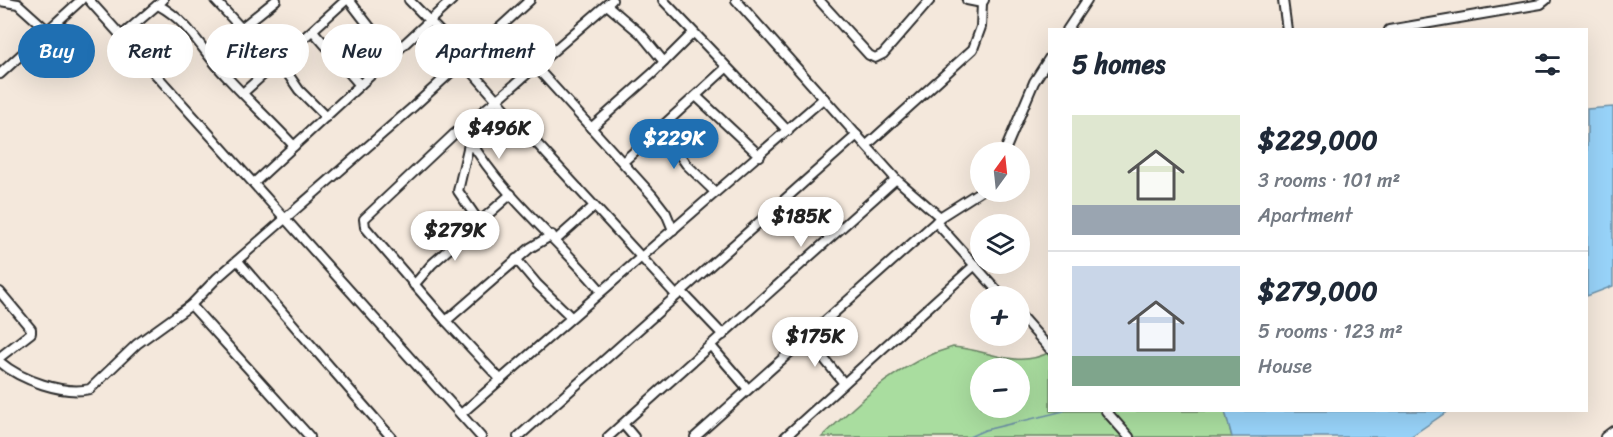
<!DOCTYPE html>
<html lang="en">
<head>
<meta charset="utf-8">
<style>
  :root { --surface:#fff; --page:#f2f2f3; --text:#1f2937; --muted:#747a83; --line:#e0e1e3; --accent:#1f6fb2 }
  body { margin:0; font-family:Sriracha,sans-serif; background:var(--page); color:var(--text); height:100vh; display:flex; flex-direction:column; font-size:22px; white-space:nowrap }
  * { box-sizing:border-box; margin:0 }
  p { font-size:20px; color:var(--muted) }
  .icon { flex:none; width:33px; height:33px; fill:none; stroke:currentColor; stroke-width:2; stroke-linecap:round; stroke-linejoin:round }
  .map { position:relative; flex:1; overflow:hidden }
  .sheet { position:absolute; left:1048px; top:28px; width:540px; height:384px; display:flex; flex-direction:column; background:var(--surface); border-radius:0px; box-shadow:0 6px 24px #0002 }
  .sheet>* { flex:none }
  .banner { position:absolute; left:18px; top:24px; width:570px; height:54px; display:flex; gap:12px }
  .needle { width:39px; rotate:15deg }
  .fabs { position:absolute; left:970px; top:142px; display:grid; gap:12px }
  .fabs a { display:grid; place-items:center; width:60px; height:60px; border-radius:50%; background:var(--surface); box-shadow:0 6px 24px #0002; font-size:30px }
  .price { position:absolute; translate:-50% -51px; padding:0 14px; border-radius:21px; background:#fff; color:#222; font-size:20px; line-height:39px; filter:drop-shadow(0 2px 3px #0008) }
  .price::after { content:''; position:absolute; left:50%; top:36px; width:18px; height:14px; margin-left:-9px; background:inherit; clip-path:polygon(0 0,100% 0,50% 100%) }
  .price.current { background:var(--accent); color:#fff }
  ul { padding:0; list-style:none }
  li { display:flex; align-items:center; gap:18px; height:150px; padding:0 24px }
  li+li { border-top:2px solid var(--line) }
  li span { display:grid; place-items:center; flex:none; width:168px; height:120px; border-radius:0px; color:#555 }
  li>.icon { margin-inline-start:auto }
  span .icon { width:72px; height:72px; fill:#fffc; stroke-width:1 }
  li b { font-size:26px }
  h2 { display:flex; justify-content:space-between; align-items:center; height:72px; padding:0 24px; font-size:26px }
  .chip { padding:0 21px; border-radius:27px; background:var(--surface); box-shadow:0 6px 24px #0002; font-size:21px; line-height:54px }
  .chip.current { background:var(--accent); color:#fff }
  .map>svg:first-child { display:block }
  .green { fill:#a9dd9f; stroke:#6a8465; stroke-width:1.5; fill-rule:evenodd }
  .water { fill:#98d3f9; stroke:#6c90a7; stroke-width:1.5 }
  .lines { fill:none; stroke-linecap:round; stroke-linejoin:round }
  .stream { stroke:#6c90a7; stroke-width:1.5 }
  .minor-casing { stroke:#2b2b2b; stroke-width:12 }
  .minor { stroke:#fff; stroke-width:8 }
</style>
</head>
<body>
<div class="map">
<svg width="1613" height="437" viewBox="0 0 1613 437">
  <rect width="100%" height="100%" fill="#f4e8dc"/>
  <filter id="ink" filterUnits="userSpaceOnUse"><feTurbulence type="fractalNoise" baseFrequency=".0167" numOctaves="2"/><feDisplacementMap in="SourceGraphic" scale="12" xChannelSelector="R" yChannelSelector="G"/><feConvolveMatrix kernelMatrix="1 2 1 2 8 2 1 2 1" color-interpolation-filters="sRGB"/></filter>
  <g filter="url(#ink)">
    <path class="green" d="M953,347C987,349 1016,370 1050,352V411H1225L1232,437H822C862,399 899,362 953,347ZM981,369H1020V408H981Z"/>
    <g class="water">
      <polygon points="1613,107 1613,286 1587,296 1587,109"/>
      <polygon points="1225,411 1448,411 1410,437 1232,437"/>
    </g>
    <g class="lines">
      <polyline class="stream" points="969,437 985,430 1064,411"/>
      <g class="minor-casing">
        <g id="minor">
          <polyline points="89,0 481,437"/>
          <polyline points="215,0 241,28"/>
          <polyline points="349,0 379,39 394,53"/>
          <polyline points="409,0 456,48 462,60 497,100 676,295"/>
          <polyline points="663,0 788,131"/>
          <polyline points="736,0 896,179 940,217 936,222 1003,297"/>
          <polyline points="819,0 869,55 875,58 883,54 930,0"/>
          <polyline points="967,0 982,3"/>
          <polyline points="1283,0 1287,30"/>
          <polyline points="0,1 18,4 48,31"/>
          <path d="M158,5C191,23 200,49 225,75C247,99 272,122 294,146"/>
          <polyline points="607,5 641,34 664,62"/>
          <polyline points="1067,30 1087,0"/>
          <polyline points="1389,30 1541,4 1546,0"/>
          <polyline points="313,31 360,85"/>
          <polyline points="120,37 163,0"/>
          <polyline points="209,54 276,0"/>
          <polyline points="279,61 299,90 326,117"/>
          <polyline points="536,67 652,195 666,213 673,230"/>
          <polyline points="0,74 81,0"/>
          <polyline points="244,92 346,0"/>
          <polyline points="696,96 760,156"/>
          <polyline points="468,125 470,140 458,191 480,223"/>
          <polyline points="591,128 653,73 693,33"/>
          <polyline points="661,128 686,164 715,192"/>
          <path d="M470,140C503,197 559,240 601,291"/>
          <polyline points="867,145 973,49 981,27 982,3 984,0"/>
          <polyline points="1004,153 1034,82 1050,57"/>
          <polyline points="623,162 726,68"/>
          <polyline points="255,182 452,0"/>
          <polyline points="940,217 981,191"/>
          <polyline points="556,240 593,207"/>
          <polyline points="516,259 537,284 571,317"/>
          <polyline points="238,261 391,437"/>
          <polyline points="414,285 432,264 511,194"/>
          <polyline points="681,291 723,335"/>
          <polyline points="0,292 31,329 31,333 0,357"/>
          <polyline points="191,305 310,437"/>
          <polyline points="1020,315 1050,349"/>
          <polyline points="446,321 365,227 364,219 453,135 497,100 612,0"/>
          <polyline points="807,338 843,382"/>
          <polyline points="711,346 748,389"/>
          <path d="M0,362C21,380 63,395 90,389L137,344L191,305L217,278L413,107L530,0"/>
          <polyline points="501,380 446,321 530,248 552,235"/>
          <polyline points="1106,411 1129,437"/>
          <polyline points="461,414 824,98"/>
          <polyline points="623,424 634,437"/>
          <polyline points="518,437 857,135"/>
          <polyline points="608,437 896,179"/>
          <polyline points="695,437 936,222"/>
          <polyline points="785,437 975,265"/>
          <polyline points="1605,437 1613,431"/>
        </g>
      </g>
      <use href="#minor" class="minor"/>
    </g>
  </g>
</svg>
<div class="fabs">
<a><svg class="needle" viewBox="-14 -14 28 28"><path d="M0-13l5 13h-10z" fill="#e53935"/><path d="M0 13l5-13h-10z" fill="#747a83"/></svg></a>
<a><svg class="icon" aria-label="layers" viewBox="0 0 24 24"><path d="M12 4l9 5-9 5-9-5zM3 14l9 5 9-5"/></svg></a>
<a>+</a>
<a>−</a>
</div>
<b class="price" style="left:499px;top:160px">$496K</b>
<b class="price current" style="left:674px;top:170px">$229K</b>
<b class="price" style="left:801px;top:248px">$185K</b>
<b class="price" style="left:455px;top:262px">$279K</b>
<b class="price" style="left:815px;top:368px">$175K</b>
<div class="banner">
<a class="chip current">Buy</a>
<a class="chip">Rent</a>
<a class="chip">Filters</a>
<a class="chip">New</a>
<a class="chip">Apartment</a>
</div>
<section class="sheet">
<h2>5 homes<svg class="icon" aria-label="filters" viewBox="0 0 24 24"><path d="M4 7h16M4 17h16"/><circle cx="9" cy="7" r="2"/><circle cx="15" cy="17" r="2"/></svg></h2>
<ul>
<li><span style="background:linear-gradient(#dfe7d0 75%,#9aa5b1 0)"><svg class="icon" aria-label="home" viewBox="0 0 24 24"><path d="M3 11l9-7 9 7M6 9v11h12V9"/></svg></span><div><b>$229,000</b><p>3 rooms · 101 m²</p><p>Apartment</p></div></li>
<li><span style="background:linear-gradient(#c9d6e8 75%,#7fa58c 0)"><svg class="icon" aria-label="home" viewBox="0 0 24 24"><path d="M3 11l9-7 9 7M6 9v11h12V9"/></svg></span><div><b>$279,000</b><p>5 rooms · 123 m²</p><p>House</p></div></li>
</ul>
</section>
</div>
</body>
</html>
